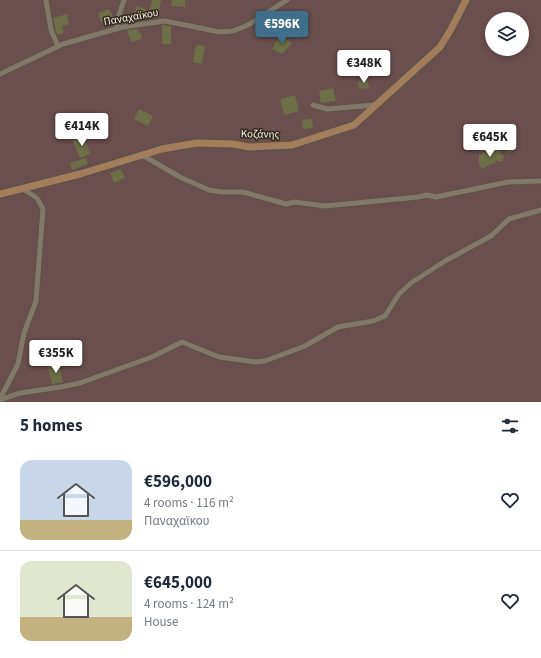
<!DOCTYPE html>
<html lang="en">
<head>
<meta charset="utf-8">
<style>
  :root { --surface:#fff; --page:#f2f2f3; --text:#1f2937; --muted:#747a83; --line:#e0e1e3; --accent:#3f6f8a }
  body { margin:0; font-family:"Source Sans 3",sans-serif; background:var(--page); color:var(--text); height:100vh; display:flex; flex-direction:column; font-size:15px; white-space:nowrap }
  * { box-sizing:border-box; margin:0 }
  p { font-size:13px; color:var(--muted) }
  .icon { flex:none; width:22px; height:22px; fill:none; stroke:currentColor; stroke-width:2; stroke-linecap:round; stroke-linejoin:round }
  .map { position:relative; height:402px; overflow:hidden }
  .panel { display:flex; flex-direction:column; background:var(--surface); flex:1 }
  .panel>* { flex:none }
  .fabs { position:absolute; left:485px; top:12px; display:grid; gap:8px }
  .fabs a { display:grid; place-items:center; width:44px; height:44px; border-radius:50%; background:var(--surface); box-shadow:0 2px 6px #0003; font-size:20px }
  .price { position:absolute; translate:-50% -34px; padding:0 9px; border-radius:4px; background:#fff; color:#222; font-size:13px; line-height:26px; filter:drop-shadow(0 1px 2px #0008) }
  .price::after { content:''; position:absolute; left:50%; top:24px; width:12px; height:9px; margin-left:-6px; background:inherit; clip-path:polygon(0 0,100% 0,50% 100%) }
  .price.selected { background:var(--accent); color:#fff }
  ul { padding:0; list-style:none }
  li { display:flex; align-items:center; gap:12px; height:100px; padding:0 20px }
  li+li { border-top:1px solid var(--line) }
  li span { display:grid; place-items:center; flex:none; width:112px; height:80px; border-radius:12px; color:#555 }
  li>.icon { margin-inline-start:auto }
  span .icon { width:48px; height:48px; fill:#fffc; stroke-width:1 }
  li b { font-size:17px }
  h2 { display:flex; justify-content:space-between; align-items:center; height:48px; padding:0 20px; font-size:17px }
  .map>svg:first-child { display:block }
  .green { fill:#694f4e; fill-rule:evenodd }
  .building { fill:#6c6f48 }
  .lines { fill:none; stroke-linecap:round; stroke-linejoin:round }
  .street-casing { stroke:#5a5348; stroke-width:7 }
  .secondary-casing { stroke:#5a5348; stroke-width:9 }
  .street { stroke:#817869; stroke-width:5 }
  .secondary { stroke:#a37c5c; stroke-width:7 }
  .labels { text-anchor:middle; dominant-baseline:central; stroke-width:3; stroke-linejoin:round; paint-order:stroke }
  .street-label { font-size:11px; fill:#f6f1e9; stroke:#312a1d }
</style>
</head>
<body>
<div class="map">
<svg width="541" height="402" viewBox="0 0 541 402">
  <rect width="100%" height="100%" fill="#3c3427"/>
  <path class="green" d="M0,0H541V402H0ZM492,19H522V49H492Z"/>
  <g class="building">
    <polygon points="152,0 161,0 159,11 150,9"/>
    <polygon points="172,0 185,0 185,7 171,6"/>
    <polygon points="137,6 146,9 143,19 133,17"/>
    <polygon points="109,9 113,17 101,22 98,13"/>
    <polygon points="67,14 69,24 62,26 64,33 57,35 53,18"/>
    <polygon points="301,24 306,35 297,39 292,28"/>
    <polygon points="162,25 171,26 171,44 162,44"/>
    <polygon points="137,29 138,33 140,32 142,39 131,42 127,30"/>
    <polygon points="280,36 292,43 282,54 272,49"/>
    <polygon points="196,45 205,46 202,64 193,62"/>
    <polygon points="368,80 369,88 359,89 358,81"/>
    <polygon points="333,88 336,101 321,103 319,91"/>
    <polygon points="295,95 299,111 284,115 280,99"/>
    <polygon points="139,109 153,116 148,126 134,119"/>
    <polygon points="312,119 313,128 303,129 302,120"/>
    <polygon points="84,136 90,154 80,158 73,141"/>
    <polygon points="512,142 514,151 507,153 505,144"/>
    <polygon points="497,148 504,157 502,162 495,160 496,163 491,164 482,169 479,164 479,154 482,155 482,152 487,153"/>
    <polygon points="86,158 88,164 72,170 70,163"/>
    <polygon points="121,169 125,178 114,183 110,173"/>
    <polygon points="59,364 63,382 52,384 48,367"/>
  </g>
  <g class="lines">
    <g class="street-casing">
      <g id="street">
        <polyline points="46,0 51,30 58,46"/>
        <polyline points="116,29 117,21 124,0"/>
        <polyline points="0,74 63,44 123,27 165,21 220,32 233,31 248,25 287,0"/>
        <polyline points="313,105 327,109 375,105"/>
        <polyline points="142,155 180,177 209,190 222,192 243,192 286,204 294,202 325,206 418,197 427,195 436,197 508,182 541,181"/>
        <polyline points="0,399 18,364 24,333 36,301 43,209 37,198 23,189"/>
        <polyline points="0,400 20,393 61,387 80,383 152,357 182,342 219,357 256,362 265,361 305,346 338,327 373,321 385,316 399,294 411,283 445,261 491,236 509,219 541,210"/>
      </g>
    </g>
    <g class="secondary-casing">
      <polyline id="secondary" points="0,194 80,174 162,149 197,143 233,144 249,147 292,145 354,125 440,47 450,31 466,0"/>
    </g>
    <use href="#street" class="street"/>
    <use href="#secondary" class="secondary"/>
  </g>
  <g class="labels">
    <g class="street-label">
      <text transform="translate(131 17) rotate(-10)">Παναχαϊκου</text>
      <text transform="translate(260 134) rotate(1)">Κοζάνης</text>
    </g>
  </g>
</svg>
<div class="fabs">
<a><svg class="icon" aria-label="layers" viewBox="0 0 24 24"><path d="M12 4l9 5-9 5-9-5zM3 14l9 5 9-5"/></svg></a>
</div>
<b class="price selected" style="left:282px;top:45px">€596K</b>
<b class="price" style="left:364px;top:84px">€348K</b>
<b class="price" style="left:82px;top:147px">€414K</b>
<b class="price" style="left:490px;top:158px">€645K</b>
<b class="price" style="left:56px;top:374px">€355K</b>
</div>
<section class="panel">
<h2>5 homes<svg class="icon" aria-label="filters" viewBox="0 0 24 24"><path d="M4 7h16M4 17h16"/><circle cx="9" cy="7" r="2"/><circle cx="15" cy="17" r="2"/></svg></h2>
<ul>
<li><span style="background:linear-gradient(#c9d6e8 75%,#c2b280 0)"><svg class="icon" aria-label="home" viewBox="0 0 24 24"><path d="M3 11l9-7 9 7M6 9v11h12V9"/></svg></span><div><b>€596,000</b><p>4 rooms · 116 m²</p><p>Παναχαϊκου</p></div><svg class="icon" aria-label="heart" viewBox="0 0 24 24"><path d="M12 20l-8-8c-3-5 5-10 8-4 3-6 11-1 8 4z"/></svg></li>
<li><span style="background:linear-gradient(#dfe7d0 70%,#c2b280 0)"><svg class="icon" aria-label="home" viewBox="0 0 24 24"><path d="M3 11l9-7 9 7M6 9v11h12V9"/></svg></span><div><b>€645,000</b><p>4 rooms · 124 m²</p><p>House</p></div><svg class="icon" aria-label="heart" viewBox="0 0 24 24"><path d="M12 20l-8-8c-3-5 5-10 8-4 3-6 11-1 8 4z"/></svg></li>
</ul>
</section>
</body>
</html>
